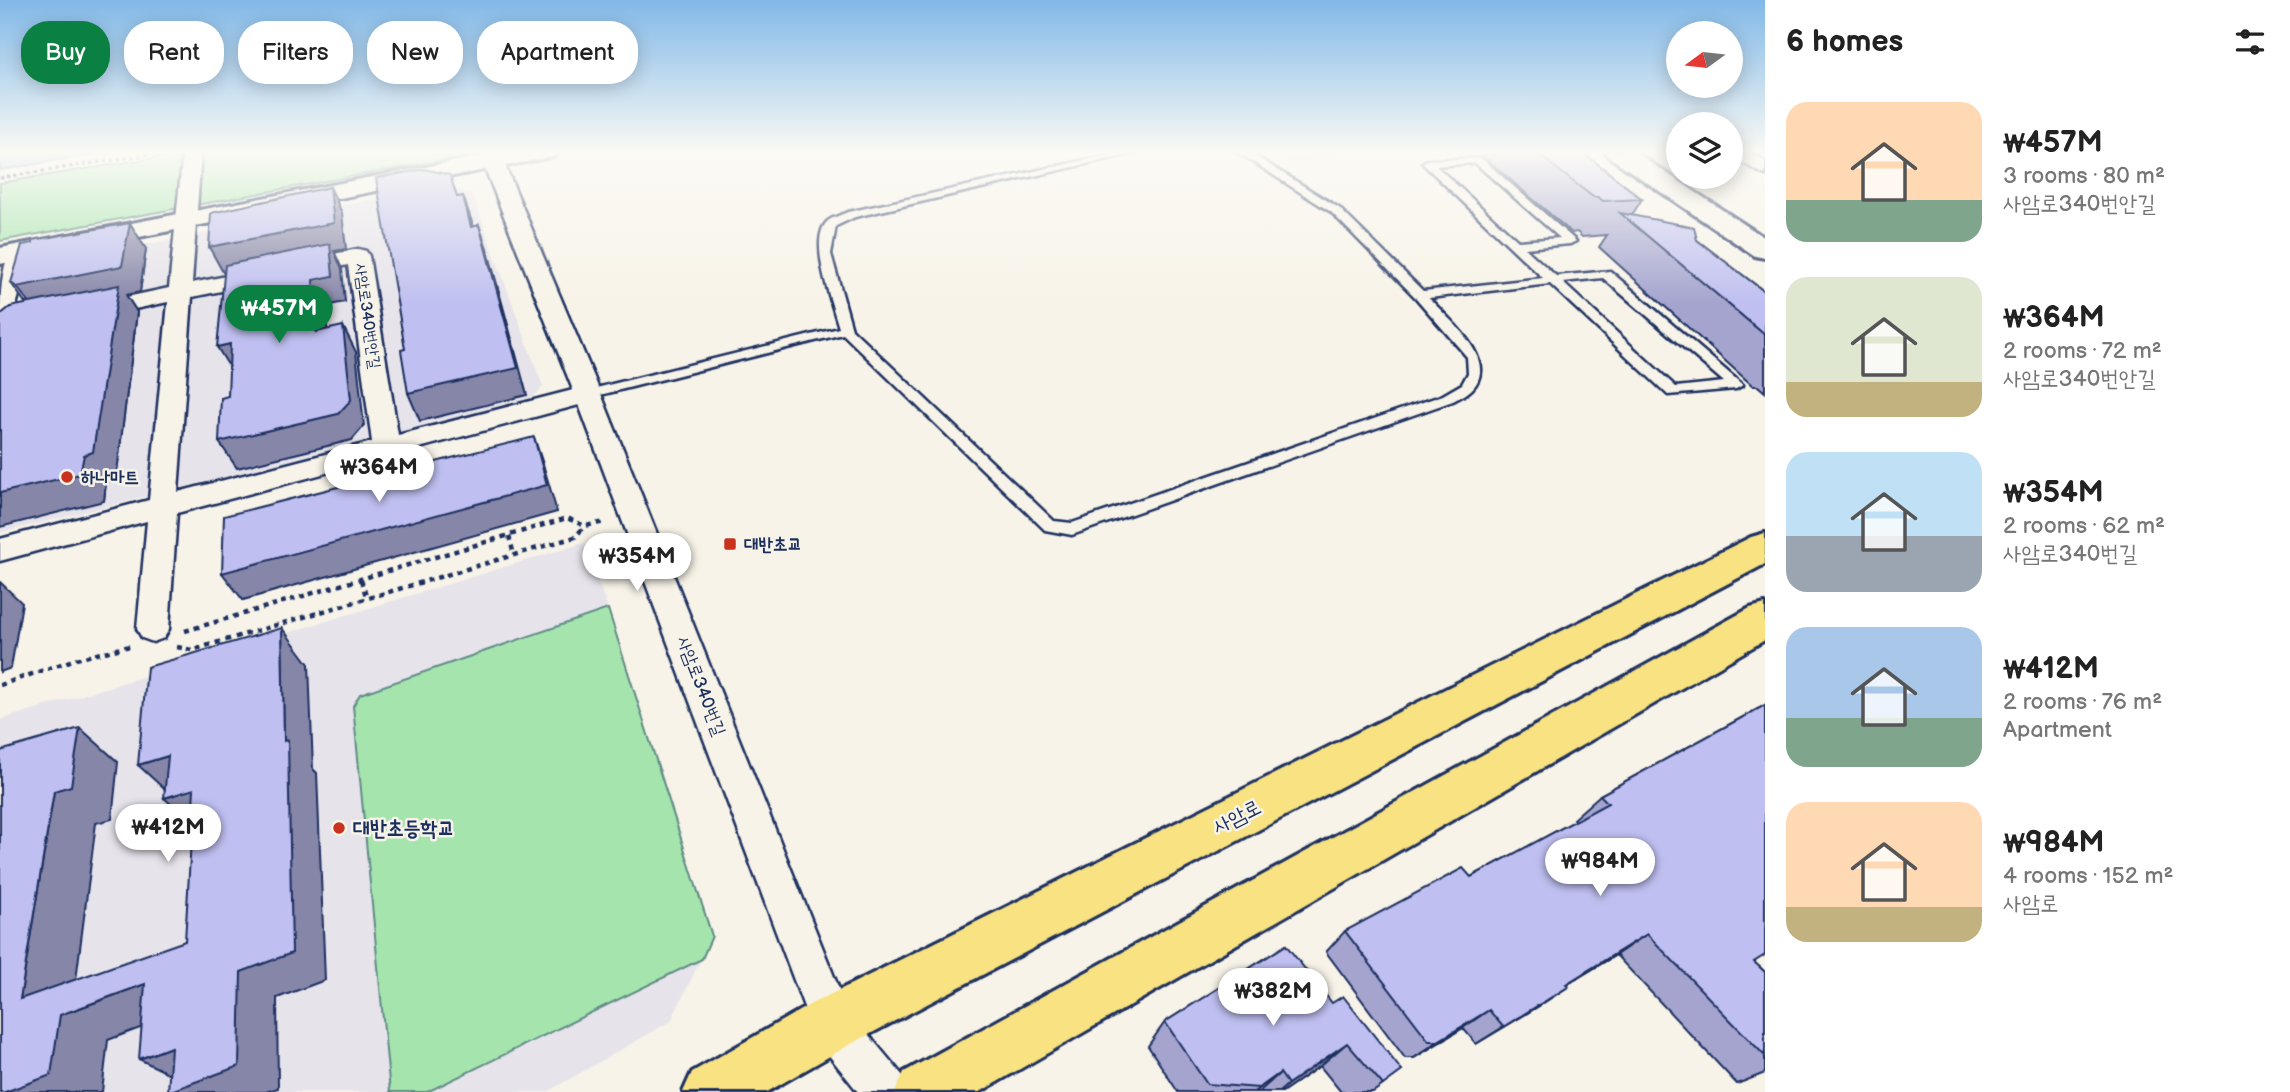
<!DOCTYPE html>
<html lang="en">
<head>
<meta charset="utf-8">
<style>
  :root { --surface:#fff; --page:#f2f2f2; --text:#222; --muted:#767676; --accent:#0b8043 }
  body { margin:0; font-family:"Balsamiq Sans","Poor Story",sans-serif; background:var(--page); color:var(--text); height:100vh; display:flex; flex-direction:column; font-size:26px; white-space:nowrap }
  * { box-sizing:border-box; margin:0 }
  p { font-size:23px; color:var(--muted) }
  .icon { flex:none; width:38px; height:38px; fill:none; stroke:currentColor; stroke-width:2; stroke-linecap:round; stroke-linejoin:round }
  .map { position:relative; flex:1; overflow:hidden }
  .side { display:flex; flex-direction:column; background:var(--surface); width:525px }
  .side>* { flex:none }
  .guide { position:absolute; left:21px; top:21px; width:665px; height:63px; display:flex; gap:14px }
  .needle { width:46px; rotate:255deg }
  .tools { position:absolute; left:1666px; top:21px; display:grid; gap:14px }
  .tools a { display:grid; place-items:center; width:77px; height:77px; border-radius:50%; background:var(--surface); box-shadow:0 4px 18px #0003; font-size:35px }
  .price { position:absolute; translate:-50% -60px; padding:0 16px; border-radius:24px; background:#fff; color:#222; font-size:23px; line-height:46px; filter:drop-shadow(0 2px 4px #0008) }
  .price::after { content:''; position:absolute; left:50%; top:42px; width:21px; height:16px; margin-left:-10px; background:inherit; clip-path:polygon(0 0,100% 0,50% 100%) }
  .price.current { background:var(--accent); color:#fff }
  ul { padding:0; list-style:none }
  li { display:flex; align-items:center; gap:21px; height:175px; padding:0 21px }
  li span { display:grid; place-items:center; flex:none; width:196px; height:140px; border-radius:21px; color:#555 }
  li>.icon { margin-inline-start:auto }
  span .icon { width:84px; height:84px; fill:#fffc; stroke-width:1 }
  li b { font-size:30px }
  h2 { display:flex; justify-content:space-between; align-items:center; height:84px; padding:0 21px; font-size:30px }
  .tag { padding:0 24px; border-radius:28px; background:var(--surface); box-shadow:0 4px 18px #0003; font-size:24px; line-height:63px }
  .tag.current { background:var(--accent); color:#fff }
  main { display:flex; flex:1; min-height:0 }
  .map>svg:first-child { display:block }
  .built { fill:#e6e3eb }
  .green { fill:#a5e5ad; stroke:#608a86; stroke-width:2 }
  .water { fill:#88bfe6; stroke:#5c85b0; stroke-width:2 }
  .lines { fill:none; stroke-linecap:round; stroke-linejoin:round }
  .lane-casing { stroke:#1b2f5e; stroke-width:5 }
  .street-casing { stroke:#1b2f5e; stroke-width:5 }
  .secondary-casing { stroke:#1b2f5e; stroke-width:6 }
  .primary-casing { stroke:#1b2f5e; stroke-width:6 }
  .path-far1 { stroke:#1b2f5e; stroke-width:3.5; stroke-dasharray:3.5 3.5; stroke-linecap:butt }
  .path { stroke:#1b2f5e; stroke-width:4.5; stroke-dasharray:5 5; stroke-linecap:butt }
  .lane { fill:#f7f3e8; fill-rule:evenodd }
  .street { fill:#f7f3e8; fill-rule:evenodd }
  .secondary { fill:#f7f3e8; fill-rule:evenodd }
  .primary { fill:#f8e281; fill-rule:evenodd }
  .wall { fill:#a4a4cf; stroke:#1b2f5e; stroke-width:2 }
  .shaded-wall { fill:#8686a9; stroke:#1b2f5e; stroke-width:2 }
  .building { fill:#bfbff1; stroke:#1b2f5e; stroke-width:2 }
  .poi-dot { fill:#c8321e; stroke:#f7f3e8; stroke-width:2.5 }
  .labels { text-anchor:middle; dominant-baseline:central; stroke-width:5; stroke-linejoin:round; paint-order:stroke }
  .far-street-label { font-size:16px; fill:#1b2f5e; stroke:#f7f3e8 }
  .poi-label { font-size:18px; font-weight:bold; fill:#1b2f5e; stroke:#f7f3e8; text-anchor:start }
  .street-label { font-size:18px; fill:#1b2f5e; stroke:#f7f3e8 }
  .near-street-label { font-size:21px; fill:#1b2f5e; stroke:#f7f3e8 }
  .near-poi-label { font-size:21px; font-weight:bold; fill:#1b2f5e; stroke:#f7f3e8; text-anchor:start }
</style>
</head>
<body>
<main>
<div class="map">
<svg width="1765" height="1092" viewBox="0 0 1765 1092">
  <rect width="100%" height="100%" fill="#f7f3e8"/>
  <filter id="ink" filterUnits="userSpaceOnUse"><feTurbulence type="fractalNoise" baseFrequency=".0143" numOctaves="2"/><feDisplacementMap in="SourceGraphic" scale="14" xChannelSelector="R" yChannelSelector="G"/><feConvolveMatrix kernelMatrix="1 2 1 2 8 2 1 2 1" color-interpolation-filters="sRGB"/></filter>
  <g filter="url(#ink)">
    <g class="built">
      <polygon points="1267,151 1388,151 1290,163"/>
      <polygon points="438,189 455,189 473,196 543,387 533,397 346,447 0,533 0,382 33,273 53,263 376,199"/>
      <polygon points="584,543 608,609 712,936 671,1021 547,1092 0,1092 0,720"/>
    </g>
    <g class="green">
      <polygon points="195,151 490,151 0,241 0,183"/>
      <polygon points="608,609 712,936 702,959 427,1092 390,1092 353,706 360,694"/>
    </g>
    <polygon class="water" points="0,151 114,151 0,170"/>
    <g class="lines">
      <g class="lane-casing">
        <path id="lane" d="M1126,151H1143L855,217L836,226L831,254L852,329L1054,521L1072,523L1443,395L1462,384L1468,373L1467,357L1416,298L1331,212L1236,151H1247L1339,208L1423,291L1543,278L1422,163L1427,160L1481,158L1576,241L1570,244L1525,248L1556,276L1610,271L1743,385L1736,389L1668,395L1550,284L1429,298C1448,319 1500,360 1472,389C1467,394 1459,398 1453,401L1072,535L1045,530L843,334L588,398L581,394L588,390L839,328C833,306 807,238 828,221C833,217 842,215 848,212ZM1475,163L1560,238L1518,241L1436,166ZM1603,278L1724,382L1676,387L1562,282Z"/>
      </g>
      <g class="street-casing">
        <g id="street">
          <path d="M183,151H201L192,283L358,249L366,251L369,256L398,435L573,390L482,161L481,151H499L601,394L847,1009L903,1076L909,1092H858L816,1039L579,405L177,513L169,629L164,638L153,642L142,638L137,629L147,521L0,561V539L149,500L168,302L92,318L84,316L80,311L84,306L169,288ZM348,265L372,442L178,492L192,297Z"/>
          <polygon points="1731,151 1748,151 1765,161 1765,175 1731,157"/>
          <path d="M20,245L28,247L31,252L12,320L8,325L0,327C0,301 0,270 12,247Z"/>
        </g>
      </g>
      <g class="secondary-casing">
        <g id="secondary">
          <polygon points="509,151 558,151 555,156 546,158 0,264 0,248"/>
          <polygon points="1605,151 1633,151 1765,238 1765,258 1755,256 1608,156"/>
        </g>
      </g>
      <g class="primary-casing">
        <g id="primary">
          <polygon points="1765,533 1765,564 851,1044 767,1092 683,1092 692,1072 811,1004 1751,537"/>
          <polygon points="1765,604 1765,640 980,1092 895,1092 904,1072 1750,608"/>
        </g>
      </g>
      <polyline class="path-far1" points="0,178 169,151"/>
      <g class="path">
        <polyline points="509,536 514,555"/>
        <polyline points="361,580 367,599"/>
        <polyline points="185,631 567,518 585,526 605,522"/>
        <polyline points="177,647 192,650 575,537 585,526"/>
        <polyline points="0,685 76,659 130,646"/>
      </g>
      <use href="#lane" class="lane"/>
      <use href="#street" class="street"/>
      <use href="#secondary" class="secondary"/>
      <use href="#primary" class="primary"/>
    </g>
    <g class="wall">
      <polygon points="1487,151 1581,151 1642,199 1632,215 1697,240 1765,292 1765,392 1758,386 1753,386 1599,247 1607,235 1582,237 1577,232 1572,233 1484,157"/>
      <polygon points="146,249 140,292 126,295 137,312 116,480 106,482 104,501 26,304 11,283"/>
      <polygon points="1765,705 1754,962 1765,972 1765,1073 1737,1084 1616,955 1566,985 1539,1006 1476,1044 1463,1028 1414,1058 1405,1058 1326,952 1345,931 1471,877 1575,821 1573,819 1600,795"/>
      <polygon points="1286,945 1383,1085 1373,1092 1341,1092 1320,1066 1282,1092 1178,1092 1148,1046 1165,1022"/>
    </g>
    <g class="shaded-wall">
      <polygon points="330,187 342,213 346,249 334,251 342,269 345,302 325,306 330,358 316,332 224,274 209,247"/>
      <polygon points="463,196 472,222 480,253 471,227"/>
      <polygon points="130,223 146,249 140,292 126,295 137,312 116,480 106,482 104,501 0,527 0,493 38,314 17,287"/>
      <polygon points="479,225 488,251 527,395 420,421 408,393"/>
      <polygon points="343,326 356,352 364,426 352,440 237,468 219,442"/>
      <polygon points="230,344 233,373 217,347"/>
      <polygon points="534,437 543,464 557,512 243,600 222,573"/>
      <polygon points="0,582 22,603 11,668 0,672"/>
      <polygon points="282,628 309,664 313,769 317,773 325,980 277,998 278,1088 266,1092 170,1092 241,972 284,741"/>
      <polygon points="80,728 118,762 112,819 96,823 72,1011 145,984 188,1010 108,1040 102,1092 5,1092 54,791"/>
      <polygon points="168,756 196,791 201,830 164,798 172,796 138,765"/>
      <polygon points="1647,934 1616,955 1537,1003 1566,984"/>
      <polygon points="1568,987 1539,1006 1476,1044 1503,1027"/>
      <polygon points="1489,1010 1463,1028 1414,1058 1438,1041"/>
      <polygon points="1347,1043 1320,1066 1282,1092 1279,1092 1288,1084"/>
      <polygon points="171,1047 184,1081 139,1059"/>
      <polygon points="1280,1073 1259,1092 1254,1092 1259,1088"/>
    </g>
    <g class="building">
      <polygon points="1534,151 1581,151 1642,199 1603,201 1598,197 1593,197"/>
      <polygon points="425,169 450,175 457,197 463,196 471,227 479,225 518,368 408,393 401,350 405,349 376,178"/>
      <polygon points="330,187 334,223 209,247 211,213"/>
      <polygon points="1620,213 1694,227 1697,240 1765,292 1765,335"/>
      <polygon points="130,223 122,266 17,287 11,283 22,245 33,243 33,240"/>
      <polygon points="330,244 333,276 313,280 316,332 343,326 351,400 338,414 219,442 221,398 228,396 230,344 217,347 225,265"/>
      <polygon points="119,285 93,452 84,455 80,474 0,493 0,315 10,307"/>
      <polygon points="534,437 547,485 222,573 224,516"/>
      <polygon points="282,628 284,741 288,740 292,953 241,972 239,1066 168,1092 171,1047 139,1059 145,984 60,1015 51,1075 5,1092 0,1092 0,751 80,728 71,786 54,791 20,999 185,941 194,789 164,798 168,756 138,765 147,667"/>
      <polygon points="1765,705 1765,955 1754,962 1765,972 1765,1056 1647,934 1566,984 1568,987 1503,1027 1489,1010 1438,1041 1429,1041 1345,931 1463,868 1471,877 1608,803 1600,795"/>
      <polygon points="1286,945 1332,1003 1343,996 1402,1071 1383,1085 1347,1043 1288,1084 1280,1073 1259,1088 1207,1084 1165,1022"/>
    </g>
  </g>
  <linearGradient id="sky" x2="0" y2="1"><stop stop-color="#81b8e7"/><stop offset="0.5" stop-color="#fbfaf5"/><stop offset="1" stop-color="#fbfaf5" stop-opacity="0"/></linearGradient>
  <rect width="1765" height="304" fill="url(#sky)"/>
  <g class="poi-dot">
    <circle cx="67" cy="477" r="7"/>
    <rect x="723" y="537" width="14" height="14" rx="3.5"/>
    <circle cx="339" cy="828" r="7"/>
  </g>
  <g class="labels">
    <g class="far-street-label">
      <text transform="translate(367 316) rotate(82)">사암로340번안길</text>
    </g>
    <g class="poi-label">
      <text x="81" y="477">하나마트</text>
      <text x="744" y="544">대반초교</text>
    </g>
    <g class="street-label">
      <text transform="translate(701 686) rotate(69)">사암로340번길</text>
    </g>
    <g class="near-street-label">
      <text transform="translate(1237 817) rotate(-27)">사암로</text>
    </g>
    <g class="near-poi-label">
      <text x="353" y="828">대반초등학교</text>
    </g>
  </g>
</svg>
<div class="tools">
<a><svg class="needle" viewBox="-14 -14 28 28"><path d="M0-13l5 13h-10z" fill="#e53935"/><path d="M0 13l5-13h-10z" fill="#767676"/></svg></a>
<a><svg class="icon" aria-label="layers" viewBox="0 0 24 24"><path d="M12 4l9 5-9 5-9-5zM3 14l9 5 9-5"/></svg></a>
</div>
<b class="price current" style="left:279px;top:345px">₩457M</b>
<b class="price" style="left:379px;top:504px">₩364M</b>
<b class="price" style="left:637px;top:593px">₩354M</b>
<b class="price" style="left:168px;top:864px">₩412M</b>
<b class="price" style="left:1600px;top:898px">₩984M</b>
<b class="price" style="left:1273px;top:1028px">₩382M</b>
<div class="guide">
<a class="tag current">Buy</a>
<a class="tag">Rent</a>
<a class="tag">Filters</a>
<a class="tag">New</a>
<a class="tag">Apartment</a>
</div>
</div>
<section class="side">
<h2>6 homes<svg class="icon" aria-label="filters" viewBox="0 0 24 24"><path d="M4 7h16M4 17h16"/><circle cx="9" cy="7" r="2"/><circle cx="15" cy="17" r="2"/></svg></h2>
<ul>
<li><span style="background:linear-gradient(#ffd9b3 70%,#7fa58c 0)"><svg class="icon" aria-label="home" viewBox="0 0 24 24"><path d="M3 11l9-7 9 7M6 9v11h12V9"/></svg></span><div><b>₩457M</b><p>3 rooms · 80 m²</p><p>사암로340번안길</p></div></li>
<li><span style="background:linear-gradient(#dfe7d0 75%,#c2b280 0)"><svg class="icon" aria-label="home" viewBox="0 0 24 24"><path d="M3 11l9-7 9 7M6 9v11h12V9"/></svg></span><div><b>₩364M</b><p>2 rooms · 72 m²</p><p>사암로340번안길</p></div></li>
<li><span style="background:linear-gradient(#bfe0f5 60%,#9aa5b1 0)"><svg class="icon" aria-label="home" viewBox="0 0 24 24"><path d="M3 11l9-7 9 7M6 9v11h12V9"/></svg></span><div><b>₩354M</b><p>2 rooms · 62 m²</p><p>사암로340번길</p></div></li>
<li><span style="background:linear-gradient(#a9c7e8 65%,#7fa58c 0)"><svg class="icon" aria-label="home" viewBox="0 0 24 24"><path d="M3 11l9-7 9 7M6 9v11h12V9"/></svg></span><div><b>₩412M</b><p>2 rooms · 76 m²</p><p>Apartment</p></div></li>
<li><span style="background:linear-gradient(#ffd9b3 75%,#c2b280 0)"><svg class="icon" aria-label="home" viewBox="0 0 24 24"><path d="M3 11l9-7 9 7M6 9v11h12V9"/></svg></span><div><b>₩984M</b><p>4 rooms · 152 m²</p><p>사암로</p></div></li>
</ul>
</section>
</main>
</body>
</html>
